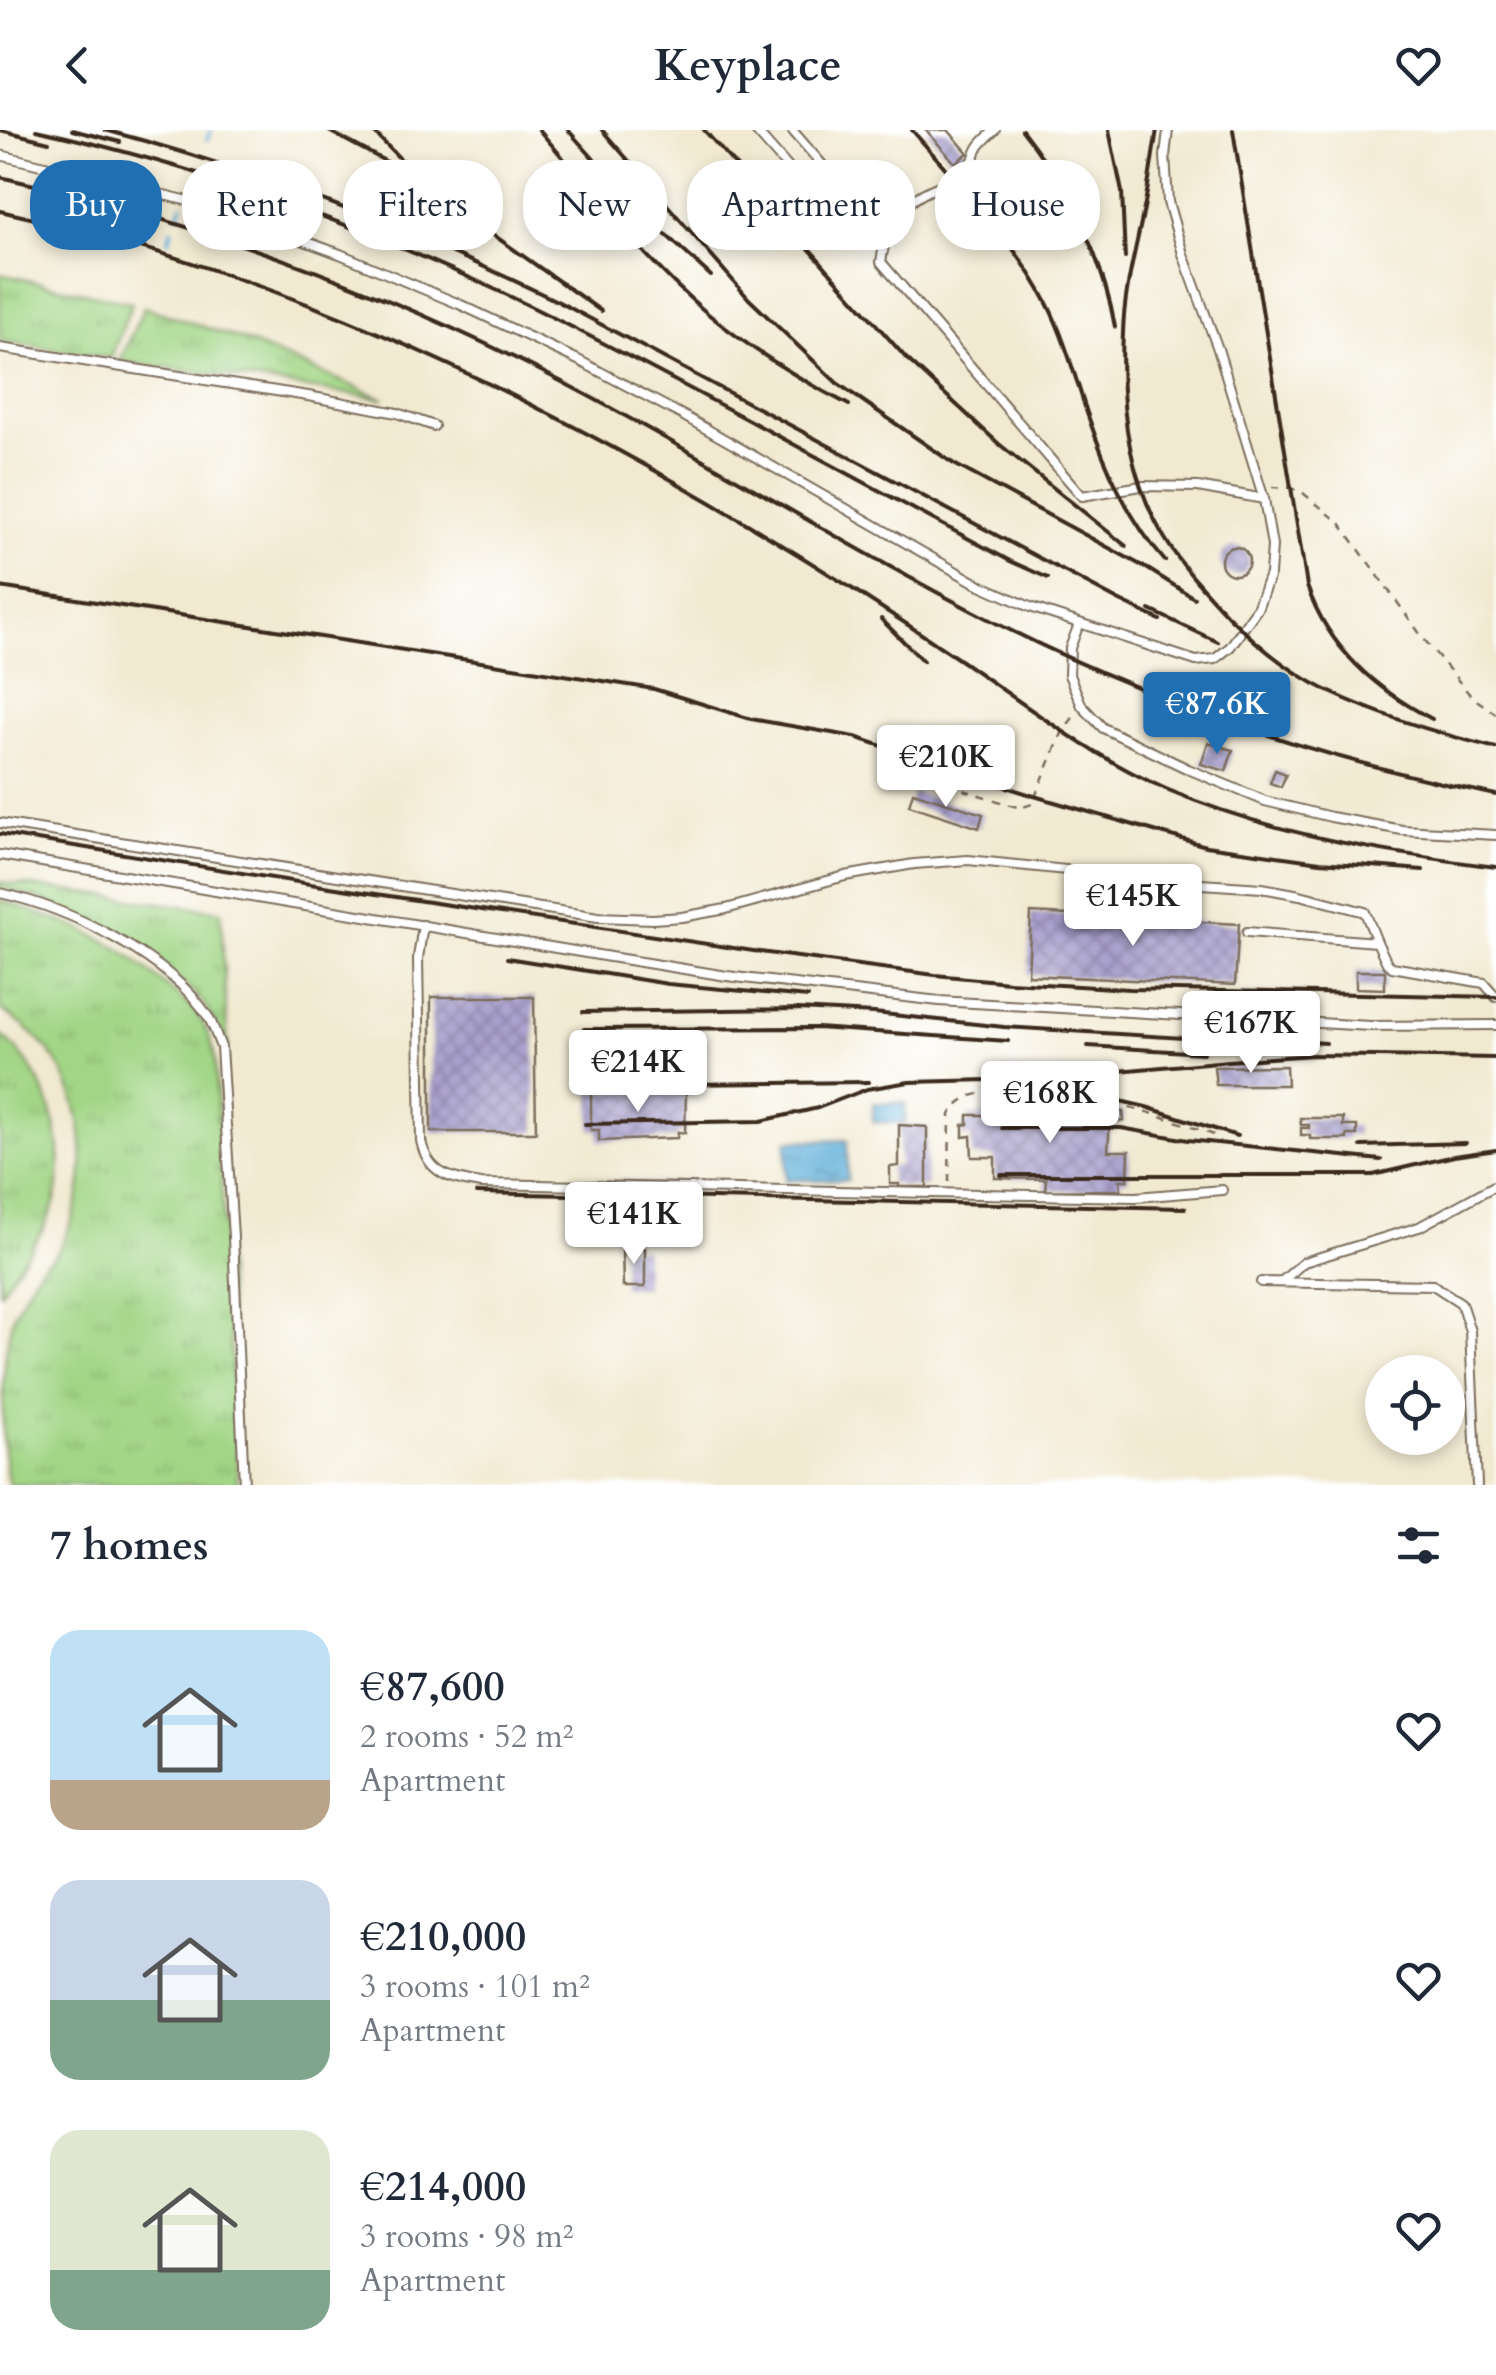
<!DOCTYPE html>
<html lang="en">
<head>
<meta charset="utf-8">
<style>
  :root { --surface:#fff; --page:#f6f6f7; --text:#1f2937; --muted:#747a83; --accent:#1f6fb2 }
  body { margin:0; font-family:Cardo,serif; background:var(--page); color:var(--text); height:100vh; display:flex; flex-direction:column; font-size:38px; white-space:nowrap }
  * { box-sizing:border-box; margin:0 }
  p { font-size:32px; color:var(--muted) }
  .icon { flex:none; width:55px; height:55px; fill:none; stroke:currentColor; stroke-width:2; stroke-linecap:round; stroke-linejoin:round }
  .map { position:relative; height:1355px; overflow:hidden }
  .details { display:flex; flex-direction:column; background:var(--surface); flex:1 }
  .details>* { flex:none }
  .banner { position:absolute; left:30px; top:30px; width:1438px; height:90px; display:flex; gap:20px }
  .tools { position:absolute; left:1365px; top:1225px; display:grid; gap:20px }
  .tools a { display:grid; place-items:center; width:100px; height:100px; border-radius:50%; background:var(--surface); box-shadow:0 5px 15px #0003; font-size:50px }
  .price { position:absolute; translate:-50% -85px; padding:0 22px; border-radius:10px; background:#fff; color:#222; font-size:32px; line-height:65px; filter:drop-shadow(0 2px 5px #0008) }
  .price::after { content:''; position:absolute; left:50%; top:60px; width:30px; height:22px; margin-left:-15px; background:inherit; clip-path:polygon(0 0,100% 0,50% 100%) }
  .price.active { background:var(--accent); color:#fff }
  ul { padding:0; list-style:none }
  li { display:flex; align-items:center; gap:30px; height:250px; padding:0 50px }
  li span { display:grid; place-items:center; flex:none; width:280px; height:200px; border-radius:30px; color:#555 }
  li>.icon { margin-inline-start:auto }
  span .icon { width:120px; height:120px; fill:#fffc; stroke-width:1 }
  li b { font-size:42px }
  h2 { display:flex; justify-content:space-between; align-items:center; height:120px; padding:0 50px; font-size:42px }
  .pill { padding:0 35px; border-radius:40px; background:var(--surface); box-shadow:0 5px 15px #0003; font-size:35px; line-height:90px }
  .pill.active { background:var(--accent); color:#fff }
  header { display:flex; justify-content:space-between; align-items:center; height:130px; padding:0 50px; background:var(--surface); font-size:45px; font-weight:800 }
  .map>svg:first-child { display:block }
  .grass { fill:url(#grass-tufts); stroke:#6e8052; stroke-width:2.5 }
  .water { fill:url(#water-ripples); stroke:#4c6c7b; stroke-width:2.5 }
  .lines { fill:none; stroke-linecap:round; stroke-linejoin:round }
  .stream { stroke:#5daed8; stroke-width:4 }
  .building { fill:url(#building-cross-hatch) }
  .lane-casing { stroke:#7b6d5c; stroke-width:12 }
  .path { stroke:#7b6d5c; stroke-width:2.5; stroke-dasharray:8 8; stroke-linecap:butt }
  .lane { stroke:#fff; stroke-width:8 }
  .rail { stroke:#3b2a1e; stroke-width:4 }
</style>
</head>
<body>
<header><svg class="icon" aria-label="back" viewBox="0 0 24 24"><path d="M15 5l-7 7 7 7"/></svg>Keyplace<svg class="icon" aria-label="heart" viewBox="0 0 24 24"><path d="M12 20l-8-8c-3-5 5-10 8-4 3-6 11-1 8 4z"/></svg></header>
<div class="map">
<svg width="1496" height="1355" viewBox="0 0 1496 1355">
  <defs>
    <pattern id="grass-tufts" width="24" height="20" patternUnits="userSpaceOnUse" patternTransform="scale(2.5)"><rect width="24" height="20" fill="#a2d686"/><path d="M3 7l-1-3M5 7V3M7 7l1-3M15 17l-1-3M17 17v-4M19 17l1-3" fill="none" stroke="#8cb873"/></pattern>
    <pattern id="water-ripples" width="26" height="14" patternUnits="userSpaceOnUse" patternTransform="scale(2.5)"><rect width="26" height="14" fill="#5daed8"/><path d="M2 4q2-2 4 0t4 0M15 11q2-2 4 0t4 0" fill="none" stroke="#4e8eaf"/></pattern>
    <pattern id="building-cross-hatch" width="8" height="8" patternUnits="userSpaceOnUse" patternTransform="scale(2.5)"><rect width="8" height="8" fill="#a9a0ce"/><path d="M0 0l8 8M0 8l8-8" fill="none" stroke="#8b83a7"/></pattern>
  </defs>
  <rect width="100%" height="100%" fill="#fff"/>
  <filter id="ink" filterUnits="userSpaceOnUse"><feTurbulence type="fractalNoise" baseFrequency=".01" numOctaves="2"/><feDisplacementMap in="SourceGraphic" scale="20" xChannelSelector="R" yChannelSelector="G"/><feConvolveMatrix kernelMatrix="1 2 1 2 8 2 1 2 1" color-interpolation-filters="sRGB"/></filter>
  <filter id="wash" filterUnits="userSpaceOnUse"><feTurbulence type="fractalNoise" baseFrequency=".0048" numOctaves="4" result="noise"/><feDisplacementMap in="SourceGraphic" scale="40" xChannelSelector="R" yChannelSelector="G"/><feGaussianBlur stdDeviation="2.25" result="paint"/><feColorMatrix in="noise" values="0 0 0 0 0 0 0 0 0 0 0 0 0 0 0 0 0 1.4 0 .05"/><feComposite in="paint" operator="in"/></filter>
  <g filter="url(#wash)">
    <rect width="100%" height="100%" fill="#f1e9d0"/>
    <g class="grass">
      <polygon points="0,144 132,173 111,228 0,211"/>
      <polygon points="144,177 240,209 384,269 120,231"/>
      <polygon points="0,752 221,781 228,919 207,878 189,858 132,812 46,771 0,758"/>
      <path d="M0,770C41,784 84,797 121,820C134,828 146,840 158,849C189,874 207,886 215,928L238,1355H9C0,1316 0,1222 15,1182C22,1167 32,1150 42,1136C45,1132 50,1130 53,1127C58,1123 62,1113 65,1107C90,1055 88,988 60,937C47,914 22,893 0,879Z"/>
      <path d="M0,904C52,943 77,1034 46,1093C34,1118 13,1139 0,1164Z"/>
    </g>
    <g class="water">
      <polygon points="873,973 905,973 905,993 873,992"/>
      <polygon points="847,1010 848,1050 786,1050 787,1011"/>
    </g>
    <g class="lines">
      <g class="stream">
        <polyline points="207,10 211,0"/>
        <polyline points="178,85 182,75"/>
        <polyline points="168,111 172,100"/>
      </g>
    </g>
    <g id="blocks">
      <g class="building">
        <polygon points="926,0 948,0 968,23 955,33"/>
        <circle cx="1235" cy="431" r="14"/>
        <polygon points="1208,613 1233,620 1226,641 1201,634"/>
        <polygon points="1275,640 1286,644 1281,657 1270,653"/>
        <polygon points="913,662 983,684 979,698 909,675"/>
        <polygon points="1031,783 1239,794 1235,855 1028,845"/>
        <polygon points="1356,841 1385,841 1385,859 1356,858"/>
        <polygon points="431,867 534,867 536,1002 431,1002"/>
        <polygon points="1286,936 1287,955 1216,955 1214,937"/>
        <polygon points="686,960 685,1003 678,1002 677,1008 599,1011 599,1000 591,1000 591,962"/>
        <polygon points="1026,968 1026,981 1123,982 1124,991 1110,992 1108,1021 1129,1021 1128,1050 1120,1050 1121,1060 1045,1061 1046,1049 995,1048 995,1027 972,1027 971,1006 963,1007 963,995 968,994 968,985 995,985 995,969"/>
        <polygon points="1300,988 1343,988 1343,996 1357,996 1357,1005 1347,1005 1347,1009 1310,1009 1310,1005 1301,1005 1301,998 1309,998 1309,995 1301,995"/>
        <polygon points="899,995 927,997 927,1057 899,1057 899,1054 890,1054 890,1037 899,1036"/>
        <polygon points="622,1118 645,1118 645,1157 623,1157"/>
      </g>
    </g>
  </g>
  <g filter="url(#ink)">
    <use href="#blocks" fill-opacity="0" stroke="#7b6d5c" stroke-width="2.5"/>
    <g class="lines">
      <g class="lane-casing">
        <g id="lane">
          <polyline points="755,0 845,102 865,84 792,0"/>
          <path d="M995,0C989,6 982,11 978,18C973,27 971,40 964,47C959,53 950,53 942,55C904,69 887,91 881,132L1082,366L1141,356L1198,357L1264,369"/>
          <polyline points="0,25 209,76 340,124 459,174 578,230 682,285 976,453 1030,477 1196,531 1215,529 1230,517 1257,479 1270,444 1272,416 1264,369 1218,219 1183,124 1168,72 1165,26 1168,0"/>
          <polyline points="0,218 308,266 397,283 434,296"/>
          <polyline points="1079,494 1070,518 1069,545 1082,576 1103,598 1188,639 1265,671 1331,687 1402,700 1496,705"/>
          <polyline points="0,693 598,787 653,789 682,787 726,779 845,746 914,734 968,730 1076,741 1085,752 1177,757 1201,754 1262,758 1300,765 1365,782 1377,812"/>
          <polyline points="0,725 610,827 727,846 837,859 939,871 1370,896 1496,895"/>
          <path d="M0,763C69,778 170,827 209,888C214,897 217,908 221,917L233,1107L244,1355"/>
          <path d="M423,795L418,828L421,1011C428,1044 450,1049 481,1054L1136,1067L1222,1060"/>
          <polyline points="1247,802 1377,812 1387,833 1392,837 1484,853 1496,867"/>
          <polyline points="1261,1152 1433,1155 1461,1173 1470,1201 1477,1355"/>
          <polyline points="1281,1152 1304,1132 1419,1097 1496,1055"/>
        </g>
      </g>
      <g class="path">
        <polyline points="1272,357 1292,358 1303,363 1340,393 1423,508 1471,566 1496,584"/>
        <polyline points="948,655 1020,678 1032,674 1063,601 1075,585"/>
        <path d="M949,1052L950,985C966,951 1022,963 1052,967C1081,971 1109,973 1138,980C1166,986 1193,998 1220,1007"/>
      </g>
      <use href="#lane" class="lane"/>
      <g class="rail">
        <polyline points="0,0 49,12"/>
        <path d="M36,0C198,36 357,94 507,165C591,205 674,250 756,294C841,340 925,385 1010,431L1048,448"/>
        <polyline points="72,0 120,12"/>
        <path d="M105,0C263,42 413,101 559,172L1118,470L1160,490"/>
        <polyline points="327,0 400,39 601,181"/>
        <polyline points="372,0 404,33"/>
        <path d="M539,0C593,62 644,130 707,183C750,219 799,249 849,275"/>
        <polyline points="568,0 641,82 711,146"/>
        <polyline points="602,0 749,169 837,253 954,334 1148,439 1194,468"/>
        <polyline points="704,0 906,228 999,314 1126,416"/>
        <path d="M912,0C958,54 1016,111 1048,175C1065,209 1075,247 1087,283C1105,336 1128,389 1165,431"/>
        <path d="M1022,0C1068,59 1102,123 1115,197"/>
        <polyline points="1109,0 1122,62 1125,128"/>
        <path d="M1157,0C1152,28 1149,55 1143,83C1135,123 1124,161 1123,203C1119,276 1128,352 1169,415C1185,440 1207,463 1227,485C1257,515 1292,544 1330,562C1383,587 1440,604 1496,618"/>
        <path d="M1233,0L1307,456C1329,519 1375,559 1432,589"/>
        <path d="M0,47C186,89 367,153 537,239C690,317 835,411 988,489C1148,571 1320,629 1496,665"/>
        <path d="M0,81C81,99 161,121 239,149C409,208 585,298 739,389C815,434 890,482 963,532C1028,577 1093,627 1166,659C1271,704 1384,723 1496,737"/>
        <polyline points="0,457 654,559 751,589 855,607 1034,666 1206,716 1320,732 1423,740"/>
        <polyline points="1150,480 1218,512"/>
        <polyline points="881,489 923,531"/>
        <polyline points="0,704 310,754 760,822 935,845 1009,852 1130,859 1496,867"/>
        <polyline points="507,828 668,854 808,867"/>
        <polyline points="583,882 798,879 874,883 1004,897 1249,912 1281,910 1326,913"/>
        <polyline points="584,899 817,898 1008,911"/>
        <polyline points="1088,916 1203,923"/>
        <polyline points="584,955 869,952"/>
        <polyline points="1046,961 1090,964 1146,977 1237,1006"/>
        <polyline points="585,994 761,991 818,978 867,959 909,952 1030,949 1228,931 1314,925 1496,928"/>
        <polyline points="1002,998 1121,998 1188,1010 1381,1030"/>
        <polyline points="1361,1016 1466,1013"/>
        <polyline points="1001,1045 1373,1045 1454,1026 1496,1020"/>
        <polyline points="476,1063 1185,1078"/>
      </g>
    </g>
  </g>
</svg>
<div class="tools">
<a><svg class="icon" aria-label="locate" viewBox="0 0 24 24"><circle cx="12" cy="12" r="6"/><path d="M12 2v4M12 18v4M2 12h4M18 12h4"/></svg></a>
</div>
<b class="price active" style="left:1217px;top:627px">€87.6K</b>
<b class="price" style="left:946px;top:680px">€210K</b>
<b class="price" style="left:1133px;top:819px">€145K</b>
<b class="price" style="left:1251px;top:946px">€167K</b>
<b class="price" style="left:638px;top:985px">€214K</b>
<b class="price" style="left:1050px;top:1016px">€168K</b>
<b class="price" style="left:634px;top:1137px">€141K</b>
<div class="banner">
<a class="pill active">Buy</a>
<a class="pill">Rent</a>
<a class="pill">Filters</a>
<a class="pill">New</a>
<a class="pill">Apartment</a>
<a class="pill">House</a>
</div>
</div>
<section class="details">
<h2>7 homes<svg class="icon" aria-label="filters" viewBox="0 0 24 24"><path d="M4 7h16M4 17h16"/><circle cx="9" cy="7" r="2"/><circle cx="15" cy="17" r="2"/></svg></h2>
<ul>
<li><span style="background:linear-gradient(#bfe0f5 75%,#b9a48a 0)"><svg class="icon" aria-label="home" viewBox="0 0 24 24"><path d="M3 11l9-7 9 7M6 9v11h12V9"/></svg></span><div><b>€87,600</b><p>2 rooms · 52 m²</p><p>Apartment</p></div><svg class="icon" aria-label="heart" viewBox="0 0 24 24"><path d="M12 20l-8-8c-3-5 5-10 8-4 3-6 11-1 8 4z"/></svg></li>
<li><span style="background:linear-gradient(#c9d6e8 60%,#7fa58c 0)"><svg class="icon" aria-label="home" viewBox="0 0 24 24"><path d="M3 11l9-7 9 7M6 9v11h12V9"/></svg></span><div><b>€210,000</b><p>3 rooms · 101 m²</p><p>Apartment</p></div><svg class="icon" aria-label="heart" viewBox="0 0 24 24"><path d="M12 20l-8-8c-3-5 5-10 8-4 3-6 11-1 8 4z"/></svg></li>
<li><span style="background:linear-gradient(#dfe7d0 70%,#7fa58c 0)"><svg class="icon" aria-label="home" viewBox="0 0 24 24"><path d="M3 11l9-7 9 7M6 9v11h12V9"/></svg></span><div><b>€214,000</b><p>3 rooms · 98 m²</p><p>Apartment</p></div><svg class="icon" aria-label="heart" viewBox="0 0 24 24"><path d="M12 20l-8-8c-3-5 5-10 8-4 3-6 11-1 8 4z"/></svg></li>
</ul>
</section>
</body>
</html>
